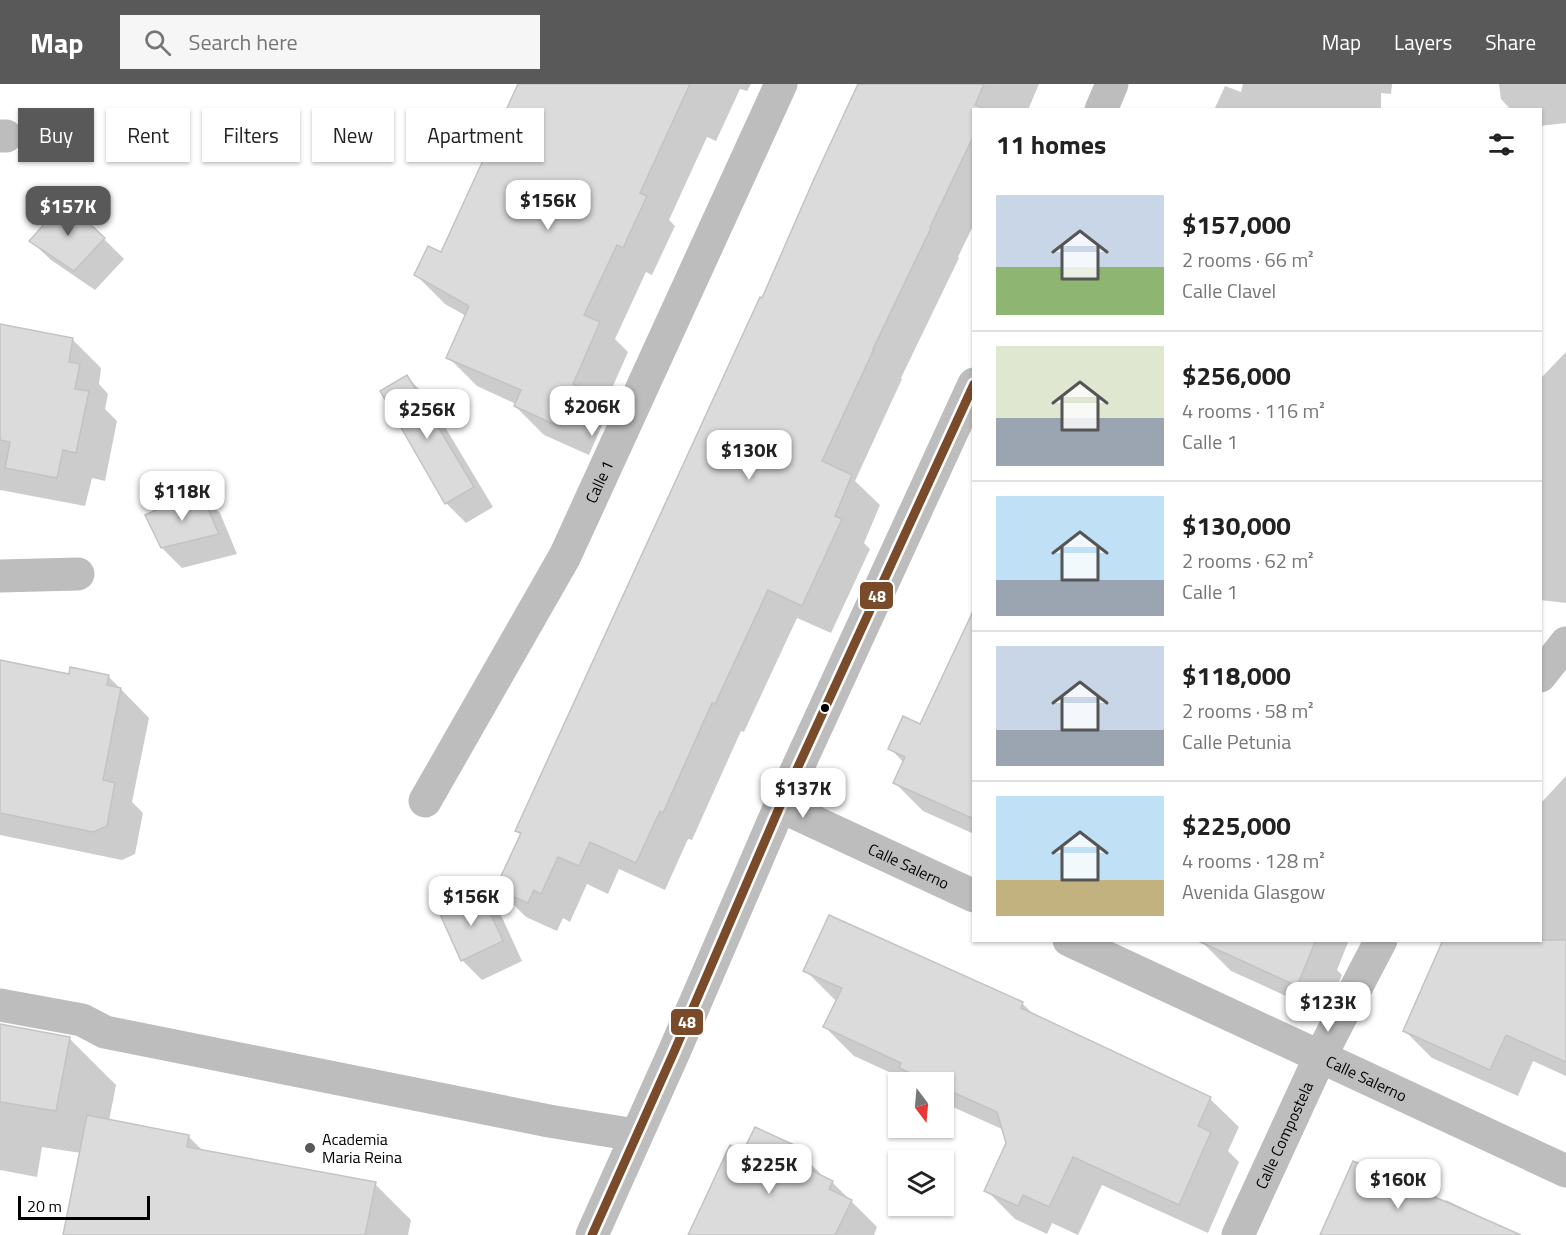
<!DOCTYPE html>
<html lang="en">
<head>
<meta charset="utf-8">
<style>
  :root { --surface:#fff; --page:#f6f6f6; --text:#222; --muted:#767676; --line:#e0e0e0; --accent:#595959 }
  body { margin:0; font-family:"Titillium Web",sans-serif; background:var(--page); color:var(--text); height:100vh; display:flex; flex-direction:column; font-size:22px; white-space:nowrap }
  * { box-sizing:border-box; margin:0 }
  p { font-size:20px; color:var(--muted) }
  .icon { flex:none; width:33px; height:33px; fill:none; stroke:currentColor; stroke-width:2; stroke-linecap:round; stroke-linejoin:round }
  .map { position:relative; flex:1; overflow:hidden }
  .sheet { position:absolute; left:972px; top:24px; width:570px; height:834px; display:flex; flex-direction:column; background:var(--surface); border-radius:0px; box-shadow:0 2px 4px #0004 }
  .sheet>* { flex:none }
  .hud { position:absolute; left:18px; top:24px; width:570px; height:54px; display:flex; gap:12px }
  .needle { width:39px; rotate:164deg }
  .fabs { position:absolute; left:888px; top:988px; display:grid; gap:12px }
  .fabs a { display:grid; place-items:center; width:66px; height:66px; border-radius:0px; background:var(--surface); box-shadow:0 2px 4px #0004; font-size:30px }
  .scale { position:absolute; left:18px; bottom:15px; width:132px; box-sizing:border-box; padding-left:6px; border:3px solid #000; border-top:0; font-size:16px; line-height:21px; white-space:nowrap; color:#000; -webkit-text-stroke:4px #fff; paint-order:stroke }
  .price { position:absolute; translate:-50% -51px; padding:0 14px; border-radius:12px; background:#fff; color:#222; font-size:20px; line-height:39px; filter:drop-shadow(0 2px 3px #0008) }
  .price::after { content:''; position:absolute; left:50%; top:36px; width:18px; height:14px; margin-left:-9px; background:inherit; clip-path:polygon(0 0,100% 0,50% 100%) }
  .price.current { background:var(--accent); color:#fff }
  ul { padding:0; list-style:none }
  li { display:flex; align-items:center; gap:18px; height:150px; padding:0 24px }
  li+li { border-top:2px solid var(--line) }
  li span { display:grid; place-items:center; flex:none; width:168px; height:120px; border-radius:0px; color:#555 }
  li>.icon { margin-inline-start:auto }
  span .icon { width:72px; height:72px; fill:#fffc; stroke-width:1 }
  li b { font-size:26px }
  h2 { display:flex; justify-content:space-between; align-items:center; height:72px; padding:0 24px; font-size:26px }
  .chip { padding:0 21px; border-radius:0px; background:var(--surface); box-shadow:0 2px 4px #0004; font-size:21px; line-height:54px }
  .chip.current { background:var(--accent); color:#fff }
  header { display:flex; align-items:center; gap:36px; box-sizing:border-box; height:84px; padding:0 30px; background:var(--accent); color:#fff }
  header strong { font-size:28px }
  nav { display:flex; gap:33px; margin-inline-start:auto; font-size:21px }
  .search { width:420px; height:54px; background:var(--page); display:flex; align-items:center; gap:15px; box-sizing:border-box; padding:0 21px; border-radius:0px; color:var(--muted); font-size:22px }
  .map>svg:first-child { display:block }
  .shadow { fill:#0003 }
  .building { fill:#dbdbdb; stroke:#c3c3c3; stroke-width:1.5 }
  .lines { fill:none; stroke-linecap:round; stroke-linejoin:round }
  .minor { stroke:#bdbdbd; stroke-width:33 }
  .bus-1-casing { stroke:#fff; stroke-width:14 }
  .bus-1 { stroke:#7a4b2a; stroke-width:9 }
  .bus-dot { fill:#000; stroke:#fff; stroke-width:2 }
  .poi-dot { fill:#595959; stroke:#fff; stroke-width:2 }
  .labels { text-anchor:middle; dominant-baseline:central; stroke-width:4.5; stroke-linejoin:round; paint-order:stroke }
  .street-label { font-size:16px; fill:#000; stroke:#fff }
  .poi-label { font-size:16px; fill:#000; stroke:#fff; text-anchor:start }
  .line-badge { stroke:#fff; stroke-width:2 }
  .badge-label { font-size:16px; text-anchor:middle; font-weight:bold; fill:#fff }
</style>
</head>
<body>
<header>
<strong>Map</strong>
<div class="search"><svg class="icon" aria-label="search" viewBox="0 0 24 24"><circle cx="10" cy="10" r="6"/><path d="M15 15l6 6"/></svg>Search here</div>
<nav><a>Map</a><a>Layers</a><a>Share</a></nav>
</header>
<div class="map">
<svg width="1566" height="1151" viewBox="0 0 1566 1151">
  <rect width="100%" height="100%" fill="#fff"/>
  <g class="shadow">
    <polygon points="519,0 751,0 747,7 740,5 716,57 707,53 669,136 675,142 652,191 646,188 615,255 628,268 602,327 606,332 589,371 544,351 515,322 516,320 477,302 448,273 466,232 445,220 416,191 441,170"/>
    <polygon points="860,0 1039,0 1028,26 974,26 974,140 958,173 959,174 901,294 902,295 855,397 880,421 864,459 870,465 831,549 797,534 744,648 741,647 692,756 688,755 665,806 619,785 608,810 587,800 570,838 563,834 557,847 526,833 497,804 521,751 516,746 763,216"/>
    <polygon points="1243,0 1392,0 1391,10 1381,9 1381,23 1380,26 1214,26 1225,2 1241,8"/>
    <polygon points="1499,0 1566,0 1566,39 1540,42 1540,26 1511,26 1501,15"/>
    <polygon points="104,155 124,175 95,206 51,176 31,157"/>
    <polygon points="0,242 73,256 101,284 99,300 108,310 105,325 117,337 105,397 92,394 85,422 0,406"/>
    <polygon points="1566,268 1566,519 1540,516 1540,295"/>
    <polygon points="407,293 427,313 493,423 466,439 446,419"/>
    <polygon points="200,409 220,429 237,470 182,484 162,464"/>
    <polygon points="974,528 974,750 923,727 895,699 904,679 890,664 921,642"/>
    <polygon points="0,578 70,592 108,592 149,634 132,718 143,729 135,770 122,776 0,751"/>
    <polygon points="1566,692 1566,992 1533,977 1518,1012 1432,974 1405,947 1540,856 1540,720"/>
    <polygon points="481,811 501,831 522,877 482,896 462,876"/>
    <polygon points="1202,856 1349,856 1337,886 1342,891 1326,930 1231,887 1202,858"/>
    <polygon points="805,886 1022,919 1035,932 1210,1015 1239,1043 1228,1067 1239,1078 1208,1149 1102,1101 1078,1151 1052,1139 1047,1150 1015,1135 986,1106 1008,1060 1004,1046 944,1019 944,999 913,999 854,972 825,943 837,917 834,915"/>
    <polygon points="0,942 69,954 116,1001 109,1037 189,1053 203,1067 375,1100 411,1136 408,1151 64,1151 81,1069 42,1063 37,1093 0,1086"/>
    <polygon points="793,1063 820,1089 819,1092 832,1098 877,1143 874,1151 689,1151 744,1069"/>
    <polygon points="1446,1116 1519,1151 1321,1151 1444,1119"/>
  </g>
  <g class="building">
    <polygon points="518,0 690,0 640,109 647,112 623,164 617,161 584,231 600,238 573,300 578,302 560,343 514,322 521,306 446,274 469,222 414,191 428,162 441,168"/>
    <polygon points="858,0 984,0 975,21 986,25 974,26 974,51 930,143 931,144 873,265 874,265 822,377 852,391 835,432 842,435 802,522 768,506 715,620 712,619 663,729 660,727 636,779 590,758 579,782 558,773 541,810 534,806 528,819 495,805 521,749 515,747 760,213 762,214 814,95"/>
    <polygon points="65,117 105,154 74,187 29,157"/>
    <polygon points="0,240 73,254 69,278 80,280 75,305 89,307 76,369 63,366 57,394 5,384 10,358 0,356"/>
    <polygon points="407,291 474,403 445,420 380,307"/>
    <polygon points="200,407 219,450 161,464 145,431"/>
    <polygon points="974,525 974,735 893,699 905,673 888,665 903,632 920,640"/>
    <polygon points="0,576 69,590 70,583 109,591 107,601 121,604 103,696 115,699 107,742 93,748 0,729"/>
    <polygon points="481,809 503,857 461,877 439,828"/>
    <polygon points="829,831 1023,918 1021,924 1211,1013 1198,1042 1211,1048 1179,1121 1073,1073 1049,1123 1023,1111 1018,1122 984,1107 1006,1059 997,1028 944,1004 944,999 932,999 899,984 901,979 823,943 842,904 803,887"/>
    <polygon points="1196,856 1316,856 1297,902"/>
    <polygon points="1443,856 1566,856 1566,978 1506,951 1490,986 1403,947"/>
    <polygon points="0,940 70,953 56,1027 0,1018"/>
    <polygon points="87,1031 189,1051 187,1063 376,1098 365,1151 63,1151"/>
    <polygon points="755,1043 794,1061 788,1075 833,1097 829,1105 852,1116 835,1151 688,1151 730,1061 743,1067"/>
    <polygon points="1353,1077 1521,1151 1320,1151"/>
  </g>
  <g class="lines">
    <g class="minor">
      <polyline points="1101,26 1112,0"/>
      <polyline points="0,52 6,52"/>
      <polyline points="0,492 78,490"/>
      <polyline points="1540,592 1566,559"/>
      <path id="s1" d="M425,717L565,472L781,0"/>
      <path id="s2" d="M780,722L974,812"/>
      <path id="s3" d="M1069,856L1566,1087"/>
      <polyline points="0,921 82,936 105,948 549,1037 635,1051"/>
      <polyline points="592,1151 674,968 780,722 974,300"/>
      <path id="s4" d="M1238,1151L1320,973L1381,856"/>
    </g>
    <g class="bus-1-casing">
      <polyline id="bus-1" points="592,1151 674,968 780,722 974,300"/>
    </g>
    <use href="#bus-1" class="bus-1"/>
  </g>
  <circle class="bus-dot" cx="825" cy="624" r="5"/>
  <circle class="poi-dot" cx="310" cy="1064" r="6"/>
  <g class="labels">
    <g class="street-label">
      <text stroke="none"><textPath href="#s1" startOffset="364">Calle 1</textPath></text>
      <text stroke="none"><textPath href="#s2" startOffset="142">Calle Salerno</textPath></text>
      <text stroke="none"><textPath href="#s3" startOffset="328">Calle Salerno</textPath></text>
      <text stroke="none"><textPath href="#s4" startOffset="110">Calle Compostela</textPath></text>
    </g>
    <g class="poi-label">
      <text x="322" y="1055">Academia<tspan x="322" dy="18">Maria Reina</tspan></text>
    </g>
  </g>
  <g class="line-badge">
    <rect x="859" y="497" width="35" height="29" rx="6" fill="#7a4b2a"/>
    <rect x="670" y="924" width="34" height="28" rx="6" fill="#7a4b2a"/>
  </g>
  <g class="badge-label">
    <text x="877" y="518">48</text>
    <text x="687" y="944">48</text>
  </g>
</svg>
<div class="fabs">
<a><svg class="needle" viewBox="-14 -14 28 28"><path d="M0-13l5 13h-10z" fill="#e53935"/><path d="M0 13l5-13h-10z" fill="#767676"/></svg></a>
<a><svg class="icon" aria-label="layers" viewBox="0 0 24 24"><path d="M12 4l9 5-9 5-9-5zM3 14l9 5 9-5"/></svg></a>
</div>
<div class="scale">20 m</div>
<b class="price" style="left:548px;top:147px">$156K</b>
<b class="price current" style="left:68px;top:153px">$157K</b>
<b class="price" style="left:592px;top:353px">$206K</b>
<b class="price" style="left:427px;top:356px">$256K</b>
<b class="price" style="left:749px;top:397px">$130K</b>
<b class="price" style="left:182px;top:438px">$118K</b>
<b class="price" style="left:803px;top:735px">$137K</b>
<b class="price" style="left:471px;top:843px">$156K</b>
<b class="price" style="left:1328px;top:949px">$123K</b>
<b class="price" style="left:769px;top:1111px">$225K</b>
<b class="price" style="left:1398px;top:1126px">$160K</b>
<div class="hud">
<a class="chip current">Buy</a>
<a class="chip">Rent</a>
<a class="chip">Filters</a>
<a class="chip">New</a>
<a class="chip">Apartment</a>
</div>
<section class="sheet">
<h2>11 homes<svg class="icon" aria-label="filters" viewBox="0 0 24 24"><path d="M4 7h16M4 17h16"/><circle cx="9" cy="7" r="2"/><circle cx="15" cy="17" r="2"/></svg></h2>
<ul>
<li><span style="background:linear-gradient(#c9d6e8 60%,#8fb573 0)"><svg class="icon" aria-label="home" viewBox="0 0 24 24"><path d="M3 11l9-7 9 7M6 9v11h12V9"/></svg></span><div><b>$157,000</b><p>2 rooms · 66 m²</p><p>Calle Clavel</p></div></li>
<li><span style="background:linear-gradient(#dfe7d0 60%,#9aa5b1 0)"><svg class="icon" aria-label="home" viewBox="0 0 24 24"><path d="M3 11l9-7 9 7M6 9v11h12V9"/></svg></span><div><b>$256,000</b><p>4 rooms · 116 m²</p><p>Calle 1</p></div></li>
<li><span style="background:linear-gradient(#bfe0f5 70%,#9aa5b1 0)"><svg class="icon" aria-label="home" viewBox="0 0 24 24"><path d="M3 11l9-7 9 7M6 9v11h12V9"/></svg></span><div><b>$130,000</b><p>2 rooms · 62 m²</p><p>Calle 1</p></div></li>
<li><span style="background:linear-gradient(#c9d6e8 70%,#9aa5b1 0)"><svg class="icon" aria-label="home" viewBox="0 0 24 24"><path d="M3 11l9-7 9 7M6 9v11h12V9"/></svg></span><div><b>$118,000</b><p>2 rooms · 58 m²</p><p>Calle Petunia</p></div></li>
<li><span style="background:linear-gradient(#bfe0f5 70%,#c2b280 0)"><svg class="icon" aria-label="home" viewBox="0 0 24 24"><path d="M3 11l9-7 9 7M6 9v11h12V9"/></svg></span><div><b>$225,000</b><p>4 rooms · 128 m²</p><p>Avenida Glasgow</p></div></li>
</ul>
</section>
</div>
</body>
</html>
